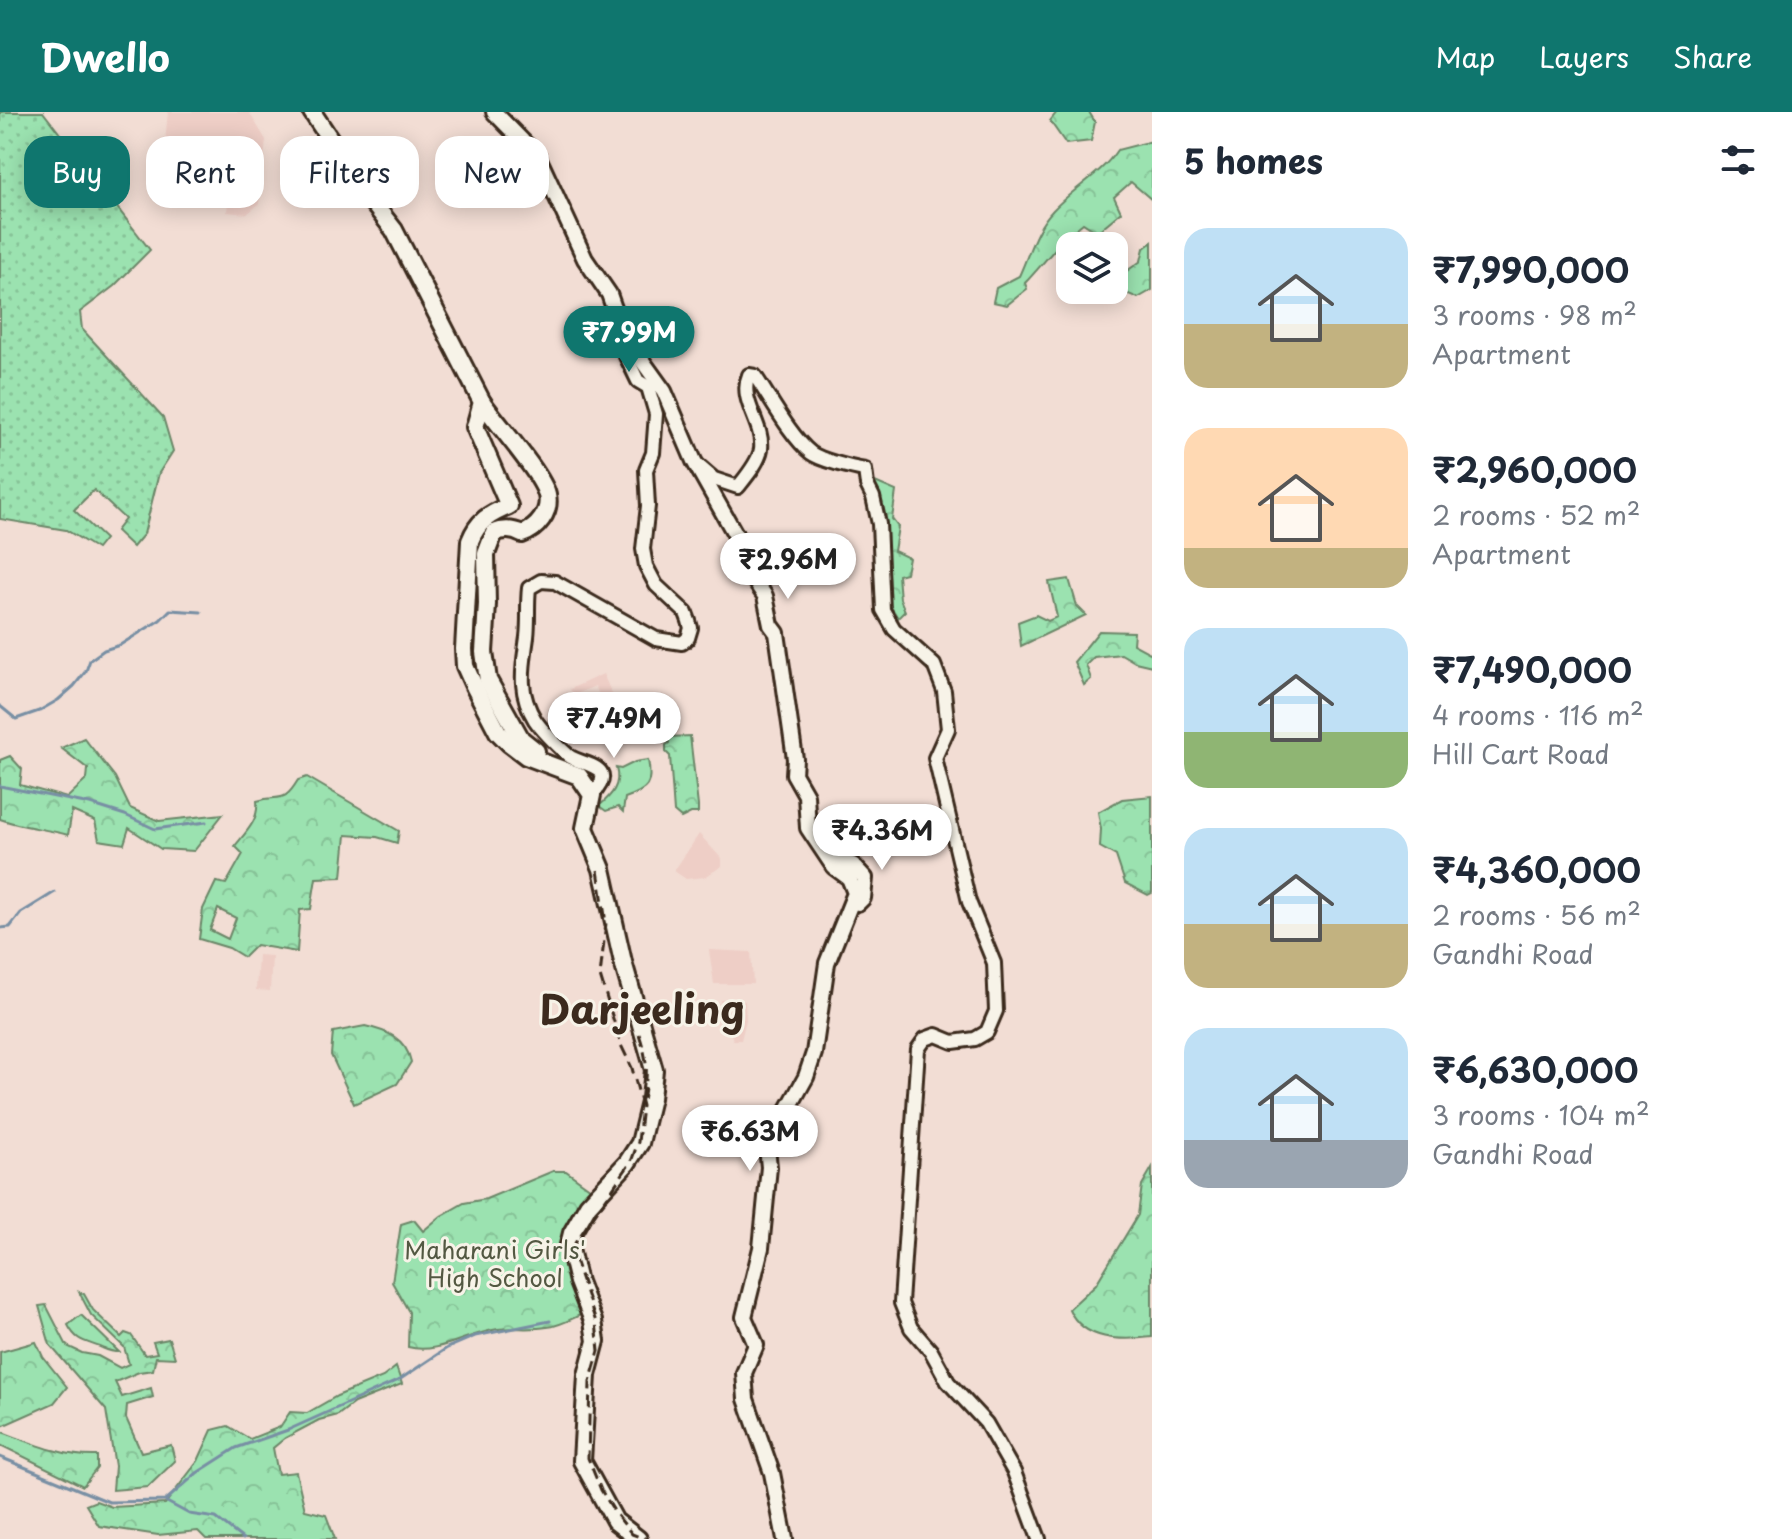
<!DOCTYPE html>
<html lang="en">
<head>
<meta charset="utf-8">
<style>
  :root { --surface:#fff; --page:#f2f2f3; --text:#1f2937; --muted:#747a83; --accent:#0f766e }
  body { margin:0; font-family:"Playpen Sans",sans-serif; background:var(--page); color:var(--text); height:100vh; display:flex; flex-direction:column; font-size:30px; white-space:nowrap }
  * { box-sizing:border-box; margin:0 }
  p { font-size:26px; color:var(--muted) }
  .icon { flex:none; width:44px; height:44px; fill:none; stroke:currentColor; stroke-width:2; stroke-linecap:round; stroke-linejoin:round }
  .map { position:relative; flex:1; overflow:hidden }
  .details { display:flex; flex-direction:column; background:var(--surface); width:640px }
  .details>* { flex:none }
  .guide { position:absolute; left:24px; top:24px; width:760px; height:72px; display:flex; gap:16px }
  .buttons { position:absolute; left:1056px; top:120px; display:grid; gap:16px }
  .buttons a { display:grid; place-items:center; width:72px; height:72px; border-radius:16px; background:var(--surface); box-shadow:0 4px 20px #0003; font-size:40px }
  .price { position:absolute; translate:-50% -68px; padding:0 18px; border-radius:28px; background:#fff; color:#222; font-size:26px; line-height:52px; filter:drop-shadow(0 2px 4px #0008) }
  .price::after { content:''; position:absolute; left:50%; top:48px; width:24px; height:18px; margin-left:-12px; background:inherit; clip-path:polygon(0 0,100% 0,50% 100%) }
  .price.on { background:var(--accent); color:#fff }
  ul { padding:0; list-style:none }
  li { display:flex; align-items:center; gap:24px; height:200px; padding:0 32px }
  li span { display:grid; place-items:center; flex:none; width:224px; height:160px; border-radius:24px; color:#555 }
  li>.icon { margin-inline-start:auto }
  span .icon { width:96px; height:96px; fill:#fffc; stroke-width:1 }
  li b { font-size:34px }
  h2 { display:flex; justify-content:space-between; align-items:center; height:96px; padding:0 32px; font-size:34px }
  .pill { padding:0 28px; border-radius:24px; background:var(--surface); box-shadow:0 4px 20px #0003; font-size:28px; line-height:72px }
  .pill.on { background:var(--accent); color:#fff }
  header { display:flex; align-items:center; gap:48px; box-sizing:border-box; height:112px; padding:0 40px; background:var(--accent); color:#fff }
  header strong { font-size:38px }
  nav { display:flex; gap:44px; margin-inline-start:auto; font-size:28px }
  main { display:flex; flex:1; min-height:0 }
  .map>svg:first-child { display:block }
  .built { fill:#eecec6 }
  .grass { fill:#9be2b0; stroke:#6b8667; stroke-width:2 }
  .forest { fill:url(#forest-crowns); stroke:#6b8667; stroke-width:2; fill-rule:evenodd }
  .garden { fill:url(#garden-dots); stroke:#6b8667; stroke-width:2 }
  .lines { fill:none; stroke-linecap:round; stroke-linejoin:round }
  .stream { stroke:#788fa4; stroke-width:3 }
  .tertiary-casing { stroke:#3b2a1e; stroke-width:18 }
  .secondary-casing { stroke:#3b2a1e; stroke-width:20 }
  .trunk-casing { stroke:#3b2a1e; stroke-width:22 }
  .tertiary { stroke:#f7f3e8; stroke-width:12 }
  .secondary { stroke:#f7f3e8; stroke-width:14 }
  .trunk { stroke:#f7f3e8; stroke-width:16 }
  .rail { stroke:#3b2a1e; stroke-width:3; stroke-dasharray:12 6; stroke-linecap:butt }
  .labels { text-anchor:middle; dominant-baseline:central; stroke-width:6; stroke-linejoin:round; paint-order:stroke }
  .park-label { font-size:24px; fill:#535842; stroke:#f7f3e8 }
  .town-label { font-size:40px; font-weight:bold; fill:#3b2a1e; stroke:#f7f3e8 }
</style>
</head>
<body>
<header>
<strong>Dwello</strong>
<nav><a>Map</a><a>Layers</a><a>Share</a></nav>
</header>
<main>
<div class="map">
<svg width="1152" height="1427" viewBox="0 0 1152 1427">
  <defs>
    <pattern id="forest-crowns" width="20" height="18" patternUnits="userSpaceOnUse" patternTransform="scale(2)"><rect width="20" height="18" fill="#9be2b0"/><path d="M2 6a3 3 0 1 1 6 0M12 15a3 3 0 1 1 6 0" fill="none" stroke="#86c297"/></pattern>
    <pattern id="garden-dots" width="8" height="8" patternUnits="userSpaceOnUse" patternTransform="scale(2)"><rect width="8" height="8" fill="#9be2b0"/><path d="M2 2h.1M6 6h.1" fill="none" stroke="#86c297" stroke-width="1.8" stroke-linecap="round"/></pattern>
  </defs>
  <rect width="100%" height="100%" fill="#f2ddd4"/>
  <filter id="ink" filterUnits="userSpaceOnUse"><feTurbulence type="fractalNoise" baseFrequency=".0125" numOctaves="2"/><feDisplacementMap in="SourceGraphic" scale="16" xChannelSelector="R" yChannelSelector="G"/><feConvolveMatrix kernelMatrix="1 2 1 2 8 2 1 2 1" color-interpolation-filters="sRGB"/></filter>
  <g filter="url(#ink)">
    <g class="built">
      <polygon points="168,0 249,0 266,28 259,92 247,102 227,100 229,79 212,77 213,64 162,59"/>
      <polygon points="603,562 617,593 606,598 595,574 574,583 570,577"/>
      <polygon points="699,722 722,747 722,754 705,765 686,767 674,759"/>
      <polygon points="709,838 751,840 753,872 714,872"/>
      <polygon points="258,843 272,844 270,879 256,878"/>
      <polygon points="720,888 745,889 746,908 741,928 733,928"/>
    </g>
    <g class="grass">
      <path d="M648,648C653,673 648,678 625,686L623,700L618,695L606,699L599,694C612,683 621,673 616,656L621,657L635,650Z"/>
      <path d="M81,1203L119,1240C110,1240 107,1238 100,1235C84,1229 76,1229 68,1213Z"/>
    </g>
    <g class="forest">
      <polygon points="1057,0 1089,0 1095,10 1091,29 1066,32 1050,9"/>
      <path d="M1152,29V88L1131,70L1114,85L1121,100L1097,120L1083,111C1060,128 1045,150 1025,171L1027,177L1007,193L993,190L996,176L1019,164C1030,140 1035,117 1053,98C1073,76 1101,63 1117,38Z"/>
      <polygon points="1152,130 1152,178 1138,186 1114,176 1124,161 1141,149 1144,136"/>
      <polygon points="868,367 896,379 892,407 898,415 894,439 909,446 906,461 898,463 900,487 905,499 898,506 885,485"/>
      <polygon points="1069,467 1077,494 1086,503 1021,534 1018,510 1036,503 1048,509 1057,505 1049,470"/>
      <polygon points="1099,519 1134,520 1133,532 1152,542 1152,554 1135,550 1121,542 1094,545 1086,553 1091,567 1084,573 1074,550"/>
      <polygon points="690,624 698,694 698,701 691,701 681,706 674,700 670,644 666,640 666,633 669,631 669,625"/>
      <path d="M84,626L115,665L130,696L159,709L223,702L194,739L161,737L129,716L124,732L99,728L95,709L72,699L68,723C43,716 25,716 0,707V648L10,644L22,657L20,673L67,686L87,667L88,657L61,636Z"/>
      <path d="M307,665L399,719L397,731L377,725L346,723L342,765L316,766L311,797L300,798L297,840L256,833L244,845L229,836L199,827L203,797L216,770L226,772L243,742L235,734C247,719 259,708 257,689C281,682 283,693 298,668ZM218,797L236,806L228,827L210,818Z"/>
      <polygon points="1152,684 1152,781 1148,783 1125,771 1116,744 1100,735 1101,717 1098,700 1122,687"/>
      <path d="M365,914C387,919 406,926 411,950L397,972L354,992L331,943L333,920Z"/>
      <path d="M1152,1056V1225C1121,1229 1083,1229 1069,1197L1096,1172L1138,1103L1142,1073Z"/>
      <path d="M553,1059H566L591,1077L578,1097L566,1126L582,1202C571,1207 560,1214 547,1215C531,1218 514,1215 498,1217C468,1221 438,1243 408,1235L409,1200L392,1170L401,1112L414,1108L423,1119L441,1104L464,1091L486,1087Z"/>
      <polygon points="79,1180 84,1182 93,1198 121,1225 125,1221 131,1223 145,1243 157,1241 153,1230 169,1227 175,1246 156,1245 153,1258 139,1260 115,1270 122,1285 151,1276 153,1285 127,1293 126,1306 141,1340 171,1333 175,1349 148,1375 113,1378 115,1354 106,1298 50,1233 39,1194 46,1193 67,1234 82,1241 98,1244 120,1256 129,1252 124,1235 91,1203"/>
      <polygon points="36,1230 43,1245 67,1275 54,1291 0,1315 0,1240"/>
      <polygon points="396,1255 402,1272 354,1291 338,1303 319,1308 285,1326 273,1336 278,1362 296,1360 305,1398 326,1403 335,1427 206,1427 198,1419 158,1423 99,1414 86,1393 96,1389 112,1395 165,1392 198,1349 212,1318 228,1314 250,1327 280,1315 290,1300 307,1301 337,1284 383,1265"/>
      <path d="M0,1319C31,1331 63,1345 97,1344V1356L83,1374L0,1333Z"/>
    </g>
    <polygon class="garden" points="0,0 43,0 150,138 114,174 80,200 82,217 163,305 173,339 159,361 144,422 133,435 116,419 125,407 94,378 74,398 105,427 97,437 66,418 0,407"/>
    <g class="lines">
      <g class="stream">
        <polyline points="0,594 16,607 39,599 58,588 74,574 86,559 90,548 104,538 120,533 160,508 170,498 201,500"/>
        <polyline points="0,674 90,692 125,703 155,717 206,710"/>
        <polyline points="0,816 10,815 21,801 55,780"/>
        <polyline points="0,1345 109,1390 165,1389 197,1361 236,1336 288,1318 399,1268 447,1236 475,1224 550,1209"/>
        <polyline points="165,1389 189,1402 216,1406 243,1427"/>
      </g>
      <g class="tertiary-casing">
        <g id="tertiary">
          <path d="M699,354L714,367L738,375C746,365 759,350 761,337C764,312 738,288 749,263L755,264C770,286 791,325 811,341C820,348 853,356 865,358L867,373L873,385L879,412L883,498L894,517L934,553L944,579L948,617L935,646L969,790L994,851L996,899L987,920L975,927L953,930L936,923L925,927L918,937L901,1191L911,1216L931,1239L948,1270L986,1311L1014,1360L1039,1427"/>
          <path d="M592,683C620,653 583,654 569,644C558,634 544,621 535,608C517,579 523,556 527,525C529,509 527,492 529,476L541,469L555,470L656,527L682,531L688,526L691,516L689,509L686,501L656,473L646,454L643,437L648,394L646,358L653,341L656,302L648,275L638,269L625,242L623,222"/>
        </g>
      </g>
      <g class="secondary-casing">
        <g id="secondary">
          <polyline points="494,0 538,45 585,147 609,182 623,222 664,279 694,349 739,429 744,443 744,453 765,484 771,513 777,521 795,647 794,662 806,683 808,716 834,755 849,766 855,781 827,851 814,941 806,965 767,1035 769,1055 761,1136 744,1205 756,1233 744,1261 746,1287 772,1361 785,1427"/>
          <polyline points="829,742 853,753 865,766 863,786 858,791"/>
        </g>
      </g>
      <g class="trunk-casing">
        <g id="trunk">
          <path d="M312,0L369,86L394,118L482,290L475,315L509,394C489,402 478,409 470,429L464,537L465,554L474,574L498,620L509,631L526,644L579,664L592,683L585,716L602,757L623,850L654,958L651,986L640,1031L627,1051L588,1093L572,1121L569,1133L578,1170L593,1209L596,1229L587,1263L582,1349L615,1409L638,1427"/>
          <path d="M482,290C497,312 542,362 547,383C551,400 537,417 522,422C512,417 504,417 494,421L486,442L487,492L484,540L488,568L521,627L536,639"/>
        </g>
      </g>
      <use href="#tertiary" class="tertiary"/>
      <use href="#secondary" class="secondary"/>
      <use href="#trunk" class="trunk"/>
      <g class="rail">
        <polyline points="598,758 606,811 600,864 621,933 632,956 642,994 638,1030 631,1050 575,1131 575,1148 596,1210 599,1239 590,1270 588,1346 601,1378 616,1402 632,1422 645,1427"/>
        <path d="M639,922C648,949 648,960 643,988"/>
      </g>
    </g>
  </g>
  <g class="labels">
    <g class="park-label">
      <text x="495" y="1137">Maharani Girls'<tspan x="495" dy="28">High School</tspan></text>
    </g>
    <g class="town-label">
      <text x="642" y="895">Darjeeling</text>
    </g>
  </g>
</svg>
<div class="buttons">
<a><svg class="icon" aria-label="layers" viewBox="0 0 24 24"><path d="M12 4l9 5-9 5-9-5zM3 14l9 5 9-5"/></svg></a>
</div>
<b class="price on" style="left:629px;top:262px">₹7.99M</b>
<b class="price" style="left:788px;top:489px">₹2.96M</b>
<b class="price" style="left:614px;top:648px">₹7.49M</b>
<b class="price" style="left:882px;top:760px">₹4.36M</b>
<b class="price" style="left:750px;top:1061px">₹6.63M</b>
<div class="guide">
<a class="pill on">Buy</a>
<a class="pill">Rent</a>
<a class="pill">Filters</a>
<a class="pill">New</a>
</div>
</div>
<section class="details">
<h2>5 homes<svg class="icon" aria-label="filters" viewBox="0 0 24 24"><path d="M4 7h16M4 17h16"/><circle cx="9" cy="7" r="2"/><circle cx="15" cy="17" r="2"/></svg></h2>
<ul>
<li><span style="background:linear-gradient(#bfe0f5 60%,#c2b280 0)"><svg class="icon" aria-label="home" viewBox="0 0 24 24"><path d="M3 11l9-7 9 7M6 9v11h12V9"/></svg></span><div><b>₹7,990,000</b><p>3 rooms · 98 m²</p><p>Apartment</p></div></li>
<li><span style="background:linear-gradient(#ffd9b3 75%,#c2b280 0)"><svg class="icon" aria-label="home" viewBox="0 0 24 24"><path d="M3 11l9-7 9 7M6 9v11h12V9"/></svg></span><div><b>₹2,960,000</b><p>2 rooms · 52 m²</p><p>Apartment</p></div></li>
<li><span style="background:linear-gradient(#bfe0f5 65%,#8fb573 0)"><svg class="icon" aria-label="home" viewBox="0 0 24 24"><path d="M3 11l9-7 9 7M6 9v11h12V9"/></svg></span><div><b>₹7,490,000</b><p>4 rooms · 116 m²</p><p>Hill Cart Road</p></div></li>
<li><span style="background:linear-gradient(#bfe0f5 60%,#c2b280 0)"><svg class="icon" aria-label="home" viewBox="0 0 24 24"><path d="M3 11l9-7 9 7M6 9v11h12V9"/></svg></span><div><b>₹4,360,000</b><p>2 rooms · 56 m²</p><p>Gandhi Road</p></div></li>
<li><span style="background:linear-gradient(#bfe0f5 70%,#9aa5b1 0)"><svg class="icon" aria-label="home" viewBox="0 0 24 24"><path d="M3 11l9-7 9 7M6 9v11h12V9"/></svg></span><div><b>₹6,630,000</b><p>3 rooms · 104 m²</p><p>Gandhi Road</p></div></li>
</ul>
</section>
</main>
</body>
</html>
